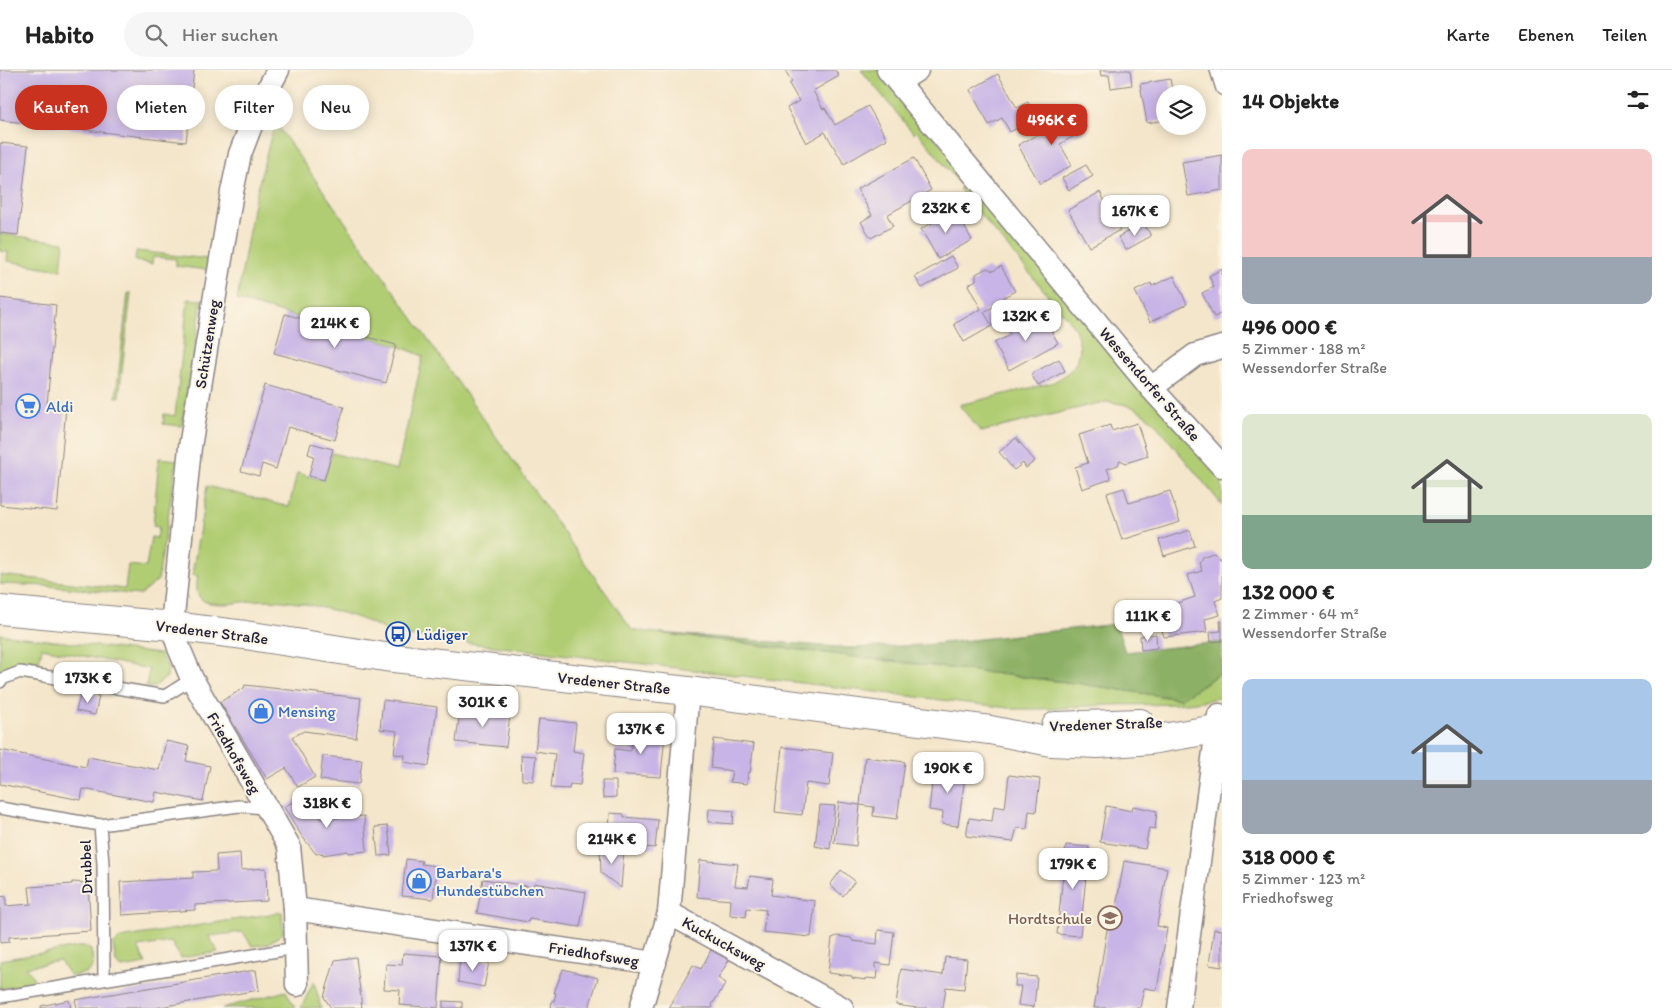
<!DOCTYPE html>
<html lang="de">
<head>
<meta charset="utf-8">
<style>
  :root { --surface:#fff; --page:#f6f6f6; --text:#222; --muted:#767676; --line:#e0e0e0; --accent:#c8321e }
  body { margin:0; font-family:Itim,sans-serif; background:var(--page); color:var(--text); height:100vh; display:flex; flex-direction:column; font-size:19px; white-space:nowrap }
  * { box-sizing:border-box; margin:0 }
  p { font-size:16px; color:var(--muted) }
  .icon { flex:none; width:28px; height:28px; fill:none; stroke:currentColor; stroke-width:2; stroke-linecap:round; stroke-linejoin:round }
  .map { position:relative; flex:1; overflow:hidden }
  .sheet { display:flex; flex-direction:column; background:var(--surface); width:450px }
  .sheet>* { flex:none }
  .hud { position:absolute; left:15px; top:15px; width:475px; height:45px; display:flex; gap:10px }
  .fabs { position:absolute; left:1156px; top:15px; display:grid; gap:10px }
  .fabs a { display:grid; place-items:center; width:50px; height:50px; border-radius:50%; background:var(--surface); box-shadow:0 2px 12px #0003; font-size:25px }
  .price { position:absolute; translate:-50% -42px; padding:0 11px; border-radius:10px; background:#fff; color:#222; font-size:16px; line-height:32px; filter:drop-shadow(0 1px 2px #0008) }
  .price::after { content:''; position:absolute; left:50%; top:30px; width:15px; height:11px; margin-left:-8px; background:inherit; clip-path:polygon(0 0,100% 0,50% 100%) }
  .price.on { background:var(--accent); color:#fff }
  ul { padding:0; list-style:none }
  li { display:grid; align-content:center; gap:10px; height:265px; padding:0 20px }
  li span { display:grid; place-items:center; height:155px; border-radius:10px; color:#555 }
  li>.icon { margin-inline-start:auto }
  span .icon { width:90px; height:90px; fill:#fffc; stroke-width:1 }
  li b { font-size:21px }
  h2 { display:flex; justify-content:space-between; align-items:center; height:60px; padding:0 20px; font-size:21px }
  .pill { padding:0 18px; border-radius:22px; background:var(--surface); box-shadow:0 2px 12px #0003; font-size:18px; line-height:45px }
  .pill.on { background:var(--accent); color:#fff }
  header { display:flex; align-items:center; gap:30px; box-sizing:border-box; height:70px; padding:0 25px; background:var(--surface); border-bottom:1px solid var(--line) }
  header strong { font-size:24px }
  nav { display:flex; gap:28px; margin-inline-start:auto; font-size:18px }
  .search { width:350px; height:45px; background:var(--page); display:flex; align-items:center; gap:12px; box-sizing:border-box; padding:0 18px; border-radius:28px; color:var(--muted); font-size:19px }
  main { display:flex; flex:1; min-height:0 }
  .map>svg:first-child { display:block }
  .green { fill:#b1cd73; stroke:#6a7857 }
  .forest { fill:#8cb065; stroke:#576950 }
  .building { fill:#c8b4e6 }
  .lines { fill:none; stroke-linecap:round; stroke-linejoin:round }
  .service-casing { stroke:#8b8483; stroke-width:14 }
  .minor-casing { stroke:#8b8483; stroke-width:25 }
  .tertiary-casing { stroke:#8b8483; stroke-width:30 }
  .service { stroke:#fff; stroke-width:11 }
  .minor { stroke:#fff; stroke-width:22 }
  .tertiary { stroke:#fff; stroke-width:28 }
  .labels { text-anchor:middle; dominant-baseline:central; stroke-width:4; stroke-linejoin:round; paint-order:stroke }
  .street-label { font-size:16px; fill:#22223b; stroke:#fcf5e5 }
  .shop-label { font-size:16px; fill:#366cbe; stroke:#fcf5e5; text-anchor:start }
  .transit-label { font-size:16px; fill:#164399; stroke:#fcf5e5; text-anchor:start }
  .education-label { font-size:16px; fill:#785e54; stroke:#fcf5e5; text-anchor:end }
</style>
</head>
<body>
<header>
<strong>Habito</strong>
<div class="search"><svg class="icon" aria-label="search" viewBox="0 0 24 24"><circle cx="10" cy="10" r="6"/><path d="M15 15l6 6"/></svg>Hier suchen</div>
<nav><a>Karte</a><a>Ebenen</a><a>Teilen</a></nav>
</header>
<main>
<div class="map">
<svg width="1222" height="938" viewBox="0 0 1222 938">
  <rect width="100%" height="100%" fill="#fcf5e5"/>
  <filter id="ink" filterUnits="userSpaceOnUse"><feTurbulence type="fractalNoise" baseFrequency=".02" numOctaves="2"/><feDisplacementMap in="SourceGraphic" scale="10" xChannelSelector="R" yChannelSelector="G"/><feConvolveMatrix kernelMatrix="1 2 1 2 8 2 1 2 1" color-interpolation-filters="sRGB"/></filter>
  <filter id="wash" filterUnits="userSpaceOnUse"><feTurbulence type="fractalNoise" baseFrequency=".0096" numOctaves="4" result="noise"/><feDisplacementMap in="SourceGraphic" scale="20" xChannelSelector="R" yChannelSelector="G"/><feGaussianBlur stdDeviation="1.12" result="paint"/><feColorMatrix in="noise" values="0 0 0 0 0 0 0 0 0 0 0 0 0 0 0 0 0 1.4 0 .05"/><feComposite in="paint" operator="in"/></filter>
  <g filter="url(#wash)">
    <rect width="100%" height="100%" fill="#f4e6cb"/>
    <g class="green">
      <path d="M861,0H879L1222,411V435L1153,351L1145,345L1135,338L1122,334L1108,332L1095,334L981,362L959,335L1051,313C1078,301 1088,281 1072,254L959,119L962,117L917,61L914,64Z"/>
      <path d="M277,55L632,560L1082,614L1180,629L1222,602V627C1182,637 1150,634 1110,635C1079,636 1049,640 1017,639L394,564C381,558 368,551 355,547C328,538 297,531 268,530C248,529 227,538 206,532C195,528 196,515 198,506L192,505L207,416L289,437L297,403L324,410L332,383L397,400L423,286L396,275L237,230L254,133L271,66Z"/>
      <polygon points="0,164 64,172 61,200 7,191 8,182 0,181"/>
      <polygon points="136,181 208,189 207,200 176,196 176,189 153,187 152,194 135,191"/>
      <polygon points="128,223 131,223 119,327 116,327"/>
      <polygon points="188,229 202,230 182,356 163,354 164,344 175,346"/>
      <polygon points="159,388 177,390 158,510 140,525 48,516 0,514 0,505 125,519 128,495 146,497 151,467 157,468 159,457 153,456"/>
      <polygon points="0,564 160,584 168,598 167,607 154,617 146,617 149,599 42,578 38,596 13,595 0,601"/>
      <polygon points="282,842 283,863 268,874 252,876 243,862 209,866 218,882 181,888 171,872 138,877 146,894 122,898 116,893 113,875 120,868"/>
      <path d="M84,876L91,880C96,901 91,903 70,906L60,891L26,897L36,912L0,919V890Z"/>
      <polygon points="314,911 321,938 301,938"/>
      <polygon points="286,921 295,938 222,938"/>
    </g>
    <polygon class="forest" points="1116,554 1125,582 1222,572 1222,602 1180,629 1082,614 660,563 849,578 925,575"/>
    <g id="blocks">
      <g class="building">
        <polygon points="0,0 194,0 186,72 0,50"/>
        <polygon points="785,0 835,0 839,6 813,21 823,39 825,38 835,55 868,36 887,69 844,94 825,62 806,73 787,38 799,31 789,14 792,12"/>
        <polygon points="1100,0 1130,0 1132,15 1111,18 1109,5 1101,6"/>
        <polygon points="998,4 1017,38 1028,32 1036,48 1010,62 1002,48 989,55 970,20"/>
        <polygon points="1170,9 1173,24 1165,24 1165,50 1147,53 1140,14"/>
        <polygon points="1074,37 1087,59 1060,74 1072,95 1040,114 1018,75 1050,58 1052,56 1049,51"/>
        <polygon points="0,73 28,76 18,165 0,163"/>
        <polygon points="1222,85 1222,120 1188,126 1182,92"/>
        <polygon points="914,88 931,120 887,145 893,156 871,168 861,152 872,145 857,119"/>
        <polygon points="1086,95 1093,106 1069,120 1062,108"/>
        <polygon points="1100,122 1120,160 1089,177 1068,140"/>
        <polygon points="955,140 972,170 938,189 921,159"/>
        <polygon points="1144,153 1151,166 1126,180 1118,167"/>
        <polygon points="951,186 958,198 922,218 915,207"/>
        <polygon points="1001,196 1015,221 1004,227 1002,232 984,242 992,256 964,272 954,254 981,239 968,215 976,210 976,204 987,198 993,201"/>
        <polygon points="1222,199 1222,243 1214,247 1202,223 1214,217 1209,206"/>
        <polygon points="1174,206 1187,234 1150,252 1135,221 1151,213 1152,216"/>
        <polygon points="0,228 56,235 47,335 66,337 57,441 0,435"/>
        <polygon points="285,244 396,275 386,313 274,283"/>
        <polygon points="1043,246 1058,273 1009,300 994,273 1010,265 1007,260 1025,250 1028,255"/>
        <polygon points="1059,289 1065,301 1038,316 1031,304"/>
        <polygon points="265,315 344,337 335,370 288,357 276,399 262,394 259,406 241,401"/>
        <polygon points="1137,353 1148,386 1126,393 1120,390 1118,395 1107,399 1111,409 1082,419 1075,397 1088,393 1079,365 1110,355 1112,361"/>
        <polygon points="1016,368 1035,391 1026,398 1023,393 1014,400 999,382"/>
        <polygon points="311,373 333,379 324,410 309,406 314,386 308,384"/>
        <polygon points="1124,418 1129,433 1170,421 1180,452 1122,470 1107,423"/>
        <polygon points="1190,460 1195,476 1164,486 1159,470"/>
        <polygon points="1213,483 1219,486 1220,489 1222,488 1222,528 1215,531 1220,545 1205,549 1207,562 1164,567 1156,540 1195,527 1188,505 1202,501 1199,493 1202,487"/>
        <polygon points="1220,551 1222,551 1222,571 1211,572 1210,562 1221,561"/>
        <polygon points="1156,564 1157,578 1141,580 1140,566"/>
        <polygon points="245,615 361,628 356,668 304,661 292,667 315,707 298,717 286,698 267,709 220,632 244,618"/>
        <polygon points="82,622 99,626 95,645 76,641 80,626"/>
        <polygon points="383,630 437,637 429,696 404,692 405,685 394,684 397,661 380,659"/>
        <polygon points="460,640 510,645 506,677 456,672"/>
        <polygon points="539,649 576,653 573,681 584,683 580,715 570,714 569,719 551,718 555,684 535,681"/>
        <polygon points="632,660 665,663 661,707 613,704 615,679 631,681"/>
        <polygon points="714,669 754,674 750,703 748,703 747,714 730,712 732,701 711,698"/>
        <polygon points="166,671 189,676 186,691 210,696 203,731 156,722 154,732 83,719 81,730 0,714 0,680 86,697 88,687 159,700"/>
        <polygon points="782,677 833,683 829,716 806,713 802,745 775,742"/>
        <polygon points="521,685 536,686 533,711 522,710"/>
        <polygon points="323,686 362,690 359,714 320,710"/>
        <polygon points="865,687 905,692 897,749 873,746 874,737 860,735"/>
        <polygon points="934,696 966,700 958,756 942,754 943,742 929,740"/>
        <polygon points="1009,705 1040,709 1036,742 1029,741 1027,759 1017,758 1013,772 966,766 969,748 992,751 994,736 1005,738"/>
        <polygon points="602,711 616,711 616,727 603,728"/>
        <polygon points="306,724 321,749 364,746 367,781 348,783 348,781 323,785 323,783 316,784 301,765 284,737"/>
        <polygon points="839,732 860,735 856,776 834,773"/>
        <polygon points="820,735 835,736 830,779 815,776"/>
        <polygon points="1106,736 1132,741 1133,736 1157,741 1155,759 1149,758 1145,779 1100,772"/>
        <polygon points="709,739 734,741 733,754 708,752"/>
        <polygon points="610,743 624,744 624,747 658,750 655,778 621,775 622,765 609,764"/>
        <polygon points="388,756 391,785 378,786 375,757"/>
        <polygon points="1066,775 1089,777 1080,866 1057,864"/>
        <polygon points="600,778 624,780 621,818 601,803"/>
        <polygon points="240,783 241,800 266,798 267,831 195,835 195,840 122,845 120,812 193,808 193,802 217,801 216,785"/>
        <polygon points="406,789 422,791 421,794 437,796 433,829 402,826"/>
        <polygon points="700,790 738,794 735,816 748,817 750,806 773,809 771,825 815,831 811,867 763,862 766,840 747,838 746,847 730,845 731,830 697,827"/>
        <polygon points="1124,791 1167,798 1157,856 1167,858 1157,920 1144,918 1140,938 1094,938 1109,848 1114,849"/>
        <polygon points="841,800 855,811 843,826 830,815"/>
        <polygon points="483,809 533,817 534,813 586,822 580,857 529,849 528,852 477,843"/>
        <polygon points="72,812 88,813 91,861 9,867 9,872 0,873 0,827 6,826 6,836 31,834 29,817 72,814"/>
        <polygon points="1214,859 1222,860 1222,897 1209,895"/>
        <polygon points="878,860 894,862 890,895 875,893 875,897 878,901 877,909 866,908 866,910 852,908 852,906 828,903 832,868 837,866 851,868 853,871 877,874"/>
        <polygon points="711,880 729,890 718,908 726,913 712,935 713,936 712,938 669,938 693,895 701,899"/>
        <polygon points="403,883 442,886 438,938 399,935 400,920 384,919 386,894 402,895"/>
        <polygon points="460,886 489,892 484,917 458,912"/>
        <polygon points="356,887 362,938 331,938 324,927 335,890"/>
        <polygon points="945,887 967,889 964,919 946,917 943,938 917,938 896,935 901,899 943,905"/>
        <polygon points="563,899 598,908 589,938 551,938 552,930 554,931 556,923 554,923"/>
        <polygon points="256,900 259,920 154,938 77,938 75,930"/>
        <polygon points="1016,905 1037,907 1034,937 1018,935 1021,916 1015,916"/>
        <polygon points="69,930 71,938 41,938 41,936"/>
        <polygon points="443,931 462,932 462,938 443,938"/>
      </g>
    </g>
  </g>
  <g filter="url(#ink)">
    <use href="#blocks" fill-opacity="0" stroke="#8b8483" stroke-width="1"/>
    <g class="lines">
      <g class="service-casing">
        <g id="service">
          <polyline points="1216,0 1222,19"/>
          <polyline points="0,612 2,609 20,602 165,626 192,609"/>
          <polyline points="0,738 100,755 103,794 104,909"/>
          <polyline points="100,755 239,736 266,738"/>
          <polyline points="0,927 296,878"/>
        </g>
      </g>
      <g class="minor-casing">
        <g id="minor">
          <polyline points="278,0 257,40 240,84 232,122 190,377 172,556 179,578 192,609 289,776 295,839 297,915"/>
          <polyline points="888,0 1151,318 1222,396"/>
          <polyline points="898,12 917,0"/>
          <polyline points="1151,318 1195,285 1222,277"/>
          <polyline points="295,839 655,893"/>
          <polyline points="669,843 842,938"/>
          <polyline points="641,938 669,843 688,621"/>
          <polyline points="1179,938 1219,645"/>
        </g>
      </g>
      <g class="tertiary-casing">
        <g id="tertiary">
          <polyline points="0,540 172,556 245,565 385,587 688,621 990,660 1051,672 1098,674 1151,670 1222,658"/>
          <polyline points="1056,656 1140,653"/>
        </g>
      </g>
      <use href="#service" class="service"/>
      <use href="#minor" class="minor"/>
      <use href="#tertiary" class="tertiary"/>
    </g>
  </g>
  <defs>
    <g id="supermarket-ring" transform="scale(1.25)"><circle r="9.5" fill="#fcf5e5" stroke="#3f7fe0" stroke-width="1.5"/><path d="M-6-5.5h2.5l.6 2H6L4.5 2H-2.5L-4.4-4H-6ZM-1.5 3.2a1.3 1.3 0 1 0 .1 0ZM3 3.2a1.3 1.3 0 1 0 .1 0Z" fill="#3f7fe0"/></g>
    <g id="bus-ring" transform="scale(1.25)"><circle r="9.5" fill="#fcf5e5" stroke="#1a4fb4" stroke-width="1.5"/><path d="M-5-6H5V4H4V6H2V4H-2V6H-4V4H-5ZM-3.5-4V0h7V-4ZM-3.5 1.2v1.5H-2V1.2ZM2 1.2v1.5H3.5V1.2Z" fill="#1a4fb4"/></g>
    <g id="shop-ring" transform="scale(1.25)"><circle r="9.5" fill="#fcf5e5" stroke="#3f7fe0" stroke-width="1.5"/><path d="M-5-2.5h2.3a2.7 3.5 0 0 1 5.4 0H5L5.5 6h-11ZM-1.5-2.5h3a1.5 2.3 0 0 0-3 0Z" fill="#3f7fe0"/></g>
    <g id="school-ring" transform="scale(1.25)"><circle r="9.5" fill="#fcf5e5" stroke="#8d6e63" stroke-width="1.5"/><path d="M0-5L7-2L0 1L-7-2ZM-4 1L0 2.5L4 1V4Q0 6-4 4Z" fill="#8d6e63"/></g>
  </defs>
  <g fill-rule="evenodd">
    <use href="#supermarket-ring" x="28" y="336"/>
    <use href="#bus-ring" x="398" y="564"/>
    <use href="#shop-ring" x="261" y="641"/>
    <use href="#shop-ring" x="419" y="811"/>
    <use href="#school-ring" x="1110" y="848"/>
  </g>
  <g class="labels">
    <g class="street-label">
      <text transform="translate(207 274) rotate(-81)">Schützenweg</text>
      <text transform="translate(1150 314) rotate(49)">Wessendorfer Straße</text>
      <text transform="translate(212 562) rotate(7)">Vredener Straße</text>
      <text transform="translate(614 613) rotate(6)">Vredener Straße</text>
      <text transform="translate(1106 654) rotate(-2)">Vredener Straße</text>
      <text transform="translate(234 683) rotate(60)">Friedhofsweg</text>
      <text transform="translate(86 797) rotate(-92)">Drubbel</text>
      <text transform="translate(724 873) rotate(29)">Kuckucksweg</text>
      <text transform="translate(594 884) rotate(9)">Friedhofsweg</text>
    </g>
    <g class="shop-label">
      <text x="46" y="336">Aldi</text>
      <text x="278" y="641">Mensing</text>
      <text x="436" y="802">Barbara's<tspan x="436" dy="18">Hundestübchen</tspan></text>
    </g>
    <g class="transit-label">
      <text x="416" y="564">Lüdiger</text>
    </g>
    <g class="education-label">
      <text x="1092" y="848">Hordtschule</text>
    </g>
  </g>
</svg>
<div class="fabs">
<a><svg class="icon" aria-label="layers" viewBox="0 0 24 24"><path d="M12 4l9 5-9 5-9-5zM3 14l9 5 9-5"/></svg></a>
</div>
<b class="price on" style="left:1052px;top:76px">496K €</b>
<b class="price" style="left:946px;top:164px">232K €</b>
<b class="price" style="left:1135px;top:167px">167K €</b>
<b class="price" style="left:1026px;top:272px">132K €</b>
<b class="price" style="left:335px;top:279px">214K €</b>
<b class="price" style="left:1148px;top:572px">111K €</b>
<b class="price" style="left:88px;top:634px">173K €</b>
<b class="price" style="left:483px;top:658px">301K €</b>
<b class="price" style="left:641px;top:685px">137K €</b>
<b class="price" style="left:948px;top:724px">190K €</b>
<b class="price" style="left:327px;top:759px">318K €</b>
<b class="price" style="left:612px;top:795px">214K €</b>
<b class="price" style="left:1073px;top:820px">179K €</b>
<b class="price" style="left:473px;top:902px">137K €</b>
<div class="hud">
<a class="pill on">Kaufen</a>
<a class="pill">Mieten</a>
<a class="pill">Filter</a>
<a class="pill">Neu</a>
</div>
</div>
<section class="sheet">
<h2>14 Objekte<svg class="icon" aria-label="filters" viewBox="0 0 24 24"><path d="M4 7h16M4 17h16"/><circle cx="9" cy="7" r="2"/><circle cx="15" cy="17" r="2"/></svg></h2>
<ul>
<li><span style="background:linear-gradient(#f6c9c9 70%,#9aa5b1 0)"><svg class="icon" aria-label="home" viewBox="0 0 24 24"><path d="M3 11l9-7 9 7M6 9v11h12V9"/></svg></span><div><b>496 000 €</b><p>5 Zimmer · 188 m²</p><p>Wessendorfer Straße</p></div></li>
<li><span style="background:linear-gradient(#dfe7d0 65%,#7fa58c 0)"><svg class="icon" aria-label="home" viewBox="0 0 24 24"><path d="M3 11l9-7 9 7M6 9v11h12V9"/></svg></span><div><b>132 000 €</b><p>2 Zimmer · 64 m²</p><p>Wessendorfer Straße</p></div></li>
<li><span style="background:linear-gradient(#a9c7e8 65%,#9aa5b1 0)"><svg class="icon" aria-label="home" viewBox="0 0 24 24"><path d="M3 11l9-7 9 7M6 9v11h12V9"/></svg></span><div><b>318 000 €</b><p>5 Zimmer · 123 m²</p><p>Friedhofsweg</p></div></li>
</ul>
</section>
</main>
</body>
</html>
